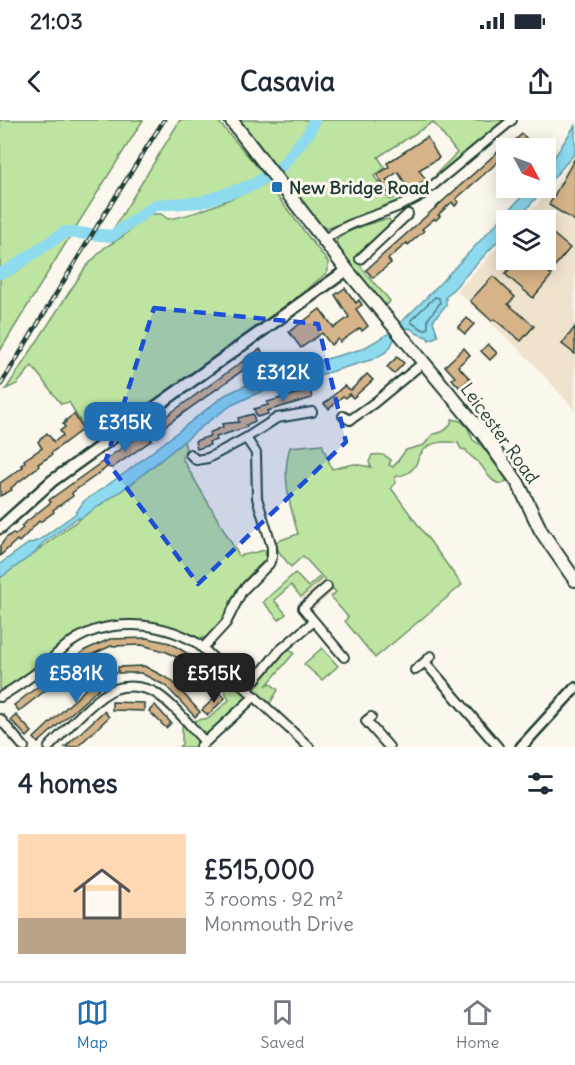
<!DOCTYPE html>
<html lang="en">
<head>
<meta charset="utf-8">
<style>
  :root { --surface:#fff; --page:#f6f6f7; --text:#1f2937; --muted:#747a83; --line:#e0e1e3; --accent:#1f6fb2 }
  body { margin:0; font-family:Delius,sans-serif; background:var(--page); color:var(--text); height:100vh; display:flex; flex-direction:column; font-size:22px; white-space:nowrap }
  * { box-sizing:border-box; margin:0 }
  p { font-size:20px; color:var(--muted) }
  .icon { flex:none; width:33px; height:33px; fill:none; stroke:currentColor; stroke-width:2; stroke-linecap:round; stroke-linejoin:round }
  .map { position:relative; height:627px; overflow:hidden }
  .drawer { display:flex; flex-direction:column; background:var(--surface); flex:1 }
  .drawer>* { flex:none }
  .needle { width:39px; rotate:131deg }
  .buttons { position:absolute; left:496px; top:18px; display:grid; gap:12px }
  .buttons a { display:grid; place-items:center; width:60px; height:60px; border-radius:0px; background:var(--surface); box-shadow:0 3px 15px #0003; font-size:30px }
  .price { position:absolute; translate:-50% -51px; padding:0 14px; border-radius:12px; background:var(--accent); color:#fff; font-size:20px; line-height:39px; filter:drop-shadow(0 2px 3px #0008) }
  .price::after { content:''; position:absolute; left:50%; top:36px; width:18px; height:14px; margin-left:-9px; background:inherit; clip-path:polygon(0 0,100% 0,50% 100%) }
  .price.active { background:#222; color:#fff }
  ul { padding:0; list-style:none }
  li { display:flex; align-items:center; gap:18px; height:150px; padding:0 18px }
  li span { display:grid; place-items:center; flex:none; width:168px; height:120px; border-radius:0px; color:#555 }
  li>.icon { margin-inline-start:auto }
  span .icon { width:72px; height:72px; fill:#fffc; stroke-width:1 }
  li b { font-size:26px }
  h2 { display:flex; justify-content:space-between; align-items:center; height:72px; padding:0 18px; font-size:26px }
  .status { display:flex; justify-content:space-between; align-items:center; height:42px; padding:0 30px; background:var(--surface); direction:ltr }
  .status svg { height:16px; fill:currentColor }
  header { display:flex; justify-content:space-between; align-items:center; height:78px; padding:0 18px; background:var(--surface); font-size:27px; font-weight:700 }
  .tabs { display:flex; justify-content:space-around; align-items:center; height:84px; border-top:2px solid var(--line); background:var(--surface); font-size:16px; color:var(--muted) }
  .tabs a { display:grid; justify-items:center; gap:3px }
  .tabs .active { color:var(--accent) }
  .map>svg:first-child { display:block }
  .built { fill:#f0e3ce }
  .green { fill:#bde4a0; stroke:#6e906a; stroke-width:1.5 }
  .water { fill:#8edaef; stroke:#629ba4; stroke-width:1.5 }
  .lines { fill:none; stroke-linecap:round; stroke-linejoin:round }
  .shore { stroke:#4b7c7f; stroke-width:1.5 }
  .river { stroke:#8edaef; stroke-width:12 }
  .building { fill:#d6b388; stroke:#1f3d34; stroke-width:1.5 }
  .minor-casing { stroke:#1f3d34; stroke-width:12 }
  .tertiary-casing { stroke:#1f3d34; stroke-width:14 }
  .secondary-casing { stroke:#1f3d34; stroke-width:15 }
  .primary-casing { stroke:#1f3d34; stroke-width:16 }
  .minor { stroke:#fbf7ec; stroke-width:8 }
  .tertiary { stroke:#fbf7ec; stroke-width:9 }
  .secondary { stroke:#fbf7ec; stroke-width:10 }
  .primary { stroke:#fbf7ec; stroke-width:12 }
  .rail-casing { stroke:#1f3d34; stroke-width:4.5 }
  .rail { stroke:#fbf7ec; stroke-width:2; stroke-dasharray:7; stroke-linecap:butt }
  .marked { fill:#1d4ed8; fill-opacity:0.2; stroke:#1d4ed8; stroke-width:4.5; stroke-dasharray:12 8; stroke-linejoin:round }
  .poi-dot { fill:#1f6fb2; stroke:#fbf7ec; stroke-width:2 }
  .labels { text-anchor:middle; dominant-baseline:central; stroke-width:6; stroke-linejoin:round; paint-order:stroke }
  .poi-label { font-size:18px; font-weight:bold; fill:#1f3d34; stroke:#fbf7ec; text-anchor:start }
  .street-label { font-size:18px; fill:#1f3d34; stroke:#fbf7ec }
</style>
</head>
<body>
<div class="status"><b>21:03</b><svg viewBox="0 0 49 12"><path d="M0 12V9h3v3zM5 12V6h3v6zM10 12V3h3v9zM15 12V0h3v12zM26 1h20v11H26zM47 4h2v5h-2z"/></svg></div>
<header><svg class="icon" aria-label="back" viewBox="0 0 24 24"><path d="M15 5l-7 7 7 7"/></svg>Casavia<svg class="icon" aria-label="share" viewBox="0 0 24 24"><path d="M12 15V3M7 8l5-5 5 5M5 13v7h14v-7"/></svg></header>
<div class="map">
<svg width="575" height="627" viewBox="0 0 575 627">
  <rect width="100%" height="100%" fill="#fbf7ec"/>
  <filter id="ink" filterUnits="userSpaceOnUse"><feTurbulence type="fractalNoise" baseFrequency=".0167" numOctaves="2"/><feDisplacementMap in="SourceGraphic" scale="12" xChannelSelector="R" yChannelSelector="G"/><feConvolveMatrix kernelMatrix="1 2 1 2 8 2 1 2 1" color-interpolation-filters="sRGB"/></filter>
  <g filter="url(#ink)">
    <g class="built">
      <polygon points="575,31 575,290 528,238 457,171 507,117 507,140 546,140 546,100 522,100 556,65"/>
      <polygon points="321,459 333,472 313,490 301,477"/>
    </g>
    <g class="green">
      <polygon points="0,0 143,0 76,107 57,115 17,144 0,150"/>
      <path d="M180,0H217L262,52V55C256,60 196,83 187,84C176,85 165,81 154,84C139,87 130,104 114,108Z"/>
      <polygon points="240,0 312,0 308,11 279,46 272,43"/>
      <polygon points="319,0 509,0 437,58 436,54 457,33 433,2 378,37 385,48 374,56 389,79 409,73 429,61 432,63 431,66 407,80 358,96 327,109 320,105 283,60 280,53 307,20"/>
      <path d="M267,63L328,142V151L322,157L236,225L94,325L69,282L61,284L32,246L17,264L6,269L85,148L104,128L122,117L146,96L152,94H161L168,99C202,94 235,76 267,63Z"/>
      <path d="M389,99L391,103L388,108L360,131C351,146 382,169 390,181L388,184H384C369,166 345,142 336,121C341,112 378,100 389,99Z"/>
      <polygon points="72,113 0,231 0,158 17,151 59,120"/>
      <path d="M452,299L461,301L468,308L473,320L482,326L507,360L502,364C489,362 488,353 480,344C475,338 469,337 466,330L461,329L458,323C444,321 431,321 422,332C417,338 418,347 409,352C405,355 399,356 395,357V363L391,368L462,465L375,538L345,501L348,497L331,477L336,472L303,436L291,447L279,432L275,422L298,414C290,386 281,356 290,327L322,324L332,349L354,344L371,347L369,342L372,335C380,334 385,334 391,340L389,345L393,347L406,330L424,325L433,314C443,313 450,309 452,299Z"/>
      <path d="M184,321L186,329L182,338L239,436L265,430L266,439C257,448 248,456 240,466C228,480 222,518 198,519L167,505L129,501L92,509L25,557L0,573V458L81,398L131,364Z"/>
      <polygon points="295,453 308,467 319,457 321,459 301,477 291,465 274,480 286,494 279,500 263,482"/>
      <polygon points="285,525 294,533 266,566 270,563 278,570 269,585 247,569"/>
      <polygon points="322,528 338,546 322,560 304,544"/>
      <polygon points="230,559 246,574 246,579 209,613 203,614 198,618 196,627 179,627 182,624 182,603 209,598 229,580 223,567"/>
    </g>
    <path class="water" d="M575,5V33L517,100H507V111L446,177V185L433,201L438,216L429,220L427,217L418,214L410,208C392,213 396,220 388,230C385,233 378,236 374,239L258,273L232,285L209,301L131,364L81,398H77L42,424L36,432L0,458V444L28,424L39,420L75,394L84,381L125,353L225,275L242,267L287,250L362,229L390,213L426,178L530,68H546V50Z"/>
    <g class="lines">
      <polygon class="shore" points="435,177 439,178 440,183 428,199 428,208 424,210 412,203 411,200"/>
      <polyline class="river" points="0,153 9,150 65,112 112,116 155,85 201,82 253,65 281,47 310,11 314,0"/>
    </g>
    <g class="building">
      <polygon points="522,14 527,19 516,28 507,28 507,34 456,79 459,82 455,86 452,82 438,95 440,96 436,100 434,99 422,109 424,111 417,117 408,125 407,123 388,139 391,143 373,158 366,150 511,20 513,22"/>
      <polygon points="427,17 439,38 419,50 426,60 409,70 398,52 386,60 396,76 391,79 377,55 389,47 387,43"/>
      <polygon points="575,38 575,101 549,85"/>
      <polygon points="546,108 570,128 549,153 552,155 533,178 505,154 518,140 546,140"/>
      <polygon points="493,156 515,177 508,184 534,206 521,221 494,199 492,201 470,181"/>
      <polygon points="345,168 356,183 359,180 362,185 356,189 368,206 362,211 360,208 340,222 338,219 331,225 322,213 301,228 289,212 320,189 334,208 349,197 335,175"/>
      <polygon points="467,198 474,204 465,214 458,208"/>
      <polygon points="575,207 575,234 562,224"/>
      <polygon points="488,224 497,233 490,240 481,231"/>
      <polygon points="464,228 470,235 458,246 470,259 459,267 452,259 455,257 445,246"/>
      <polygon points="260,229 264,235 150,317 152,320 112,348 107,347 101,352 77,369 72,373 73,376 53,390 54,392 40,402 39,401 25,416 19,422 17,420 0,436 0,426 6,418 13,413 15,415 23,408 21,406 51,382 49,380"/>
      <polygon points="397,237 404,243 394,254 387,247"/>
      <polygon points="367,254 373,260 353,278 349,274 346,278 343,276 329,289 324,284 344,266 351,270"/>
      <polygon points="310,270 312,278 267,291 268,294 257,297 254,289 268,285 267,282"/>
      <polygon points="74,294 83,309 51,333 52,335 38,344 39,346 11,368 12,370 0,376 0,363 23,347 21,345 25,342 24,340 42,328 38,322 40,319 47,313 54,322 63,315 60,311 65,307 63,304 66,302 65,301"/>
      <polygon points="253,294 255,301 246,305 247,307 216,317 217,320 209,322 210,325 197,329 195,321 210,316 209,313 223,307 222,304 239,302 238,298"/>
      <polygon points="147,518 170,523 200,541 222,561 217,566 199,550 167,532 142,525 111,526 91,535 19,591 14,585 85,530 110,519"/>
      <polygon points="144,546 171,560 200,592 195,597 166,566 141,553 118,553 118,547"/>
      <polygon points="112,548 116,553 38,623 34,618 91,564"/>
      <polygon points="220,573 225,578 208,595 202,590"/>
      <polygon points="112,582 144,583 144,591 112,590"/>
      <polygon points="155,585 171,603 166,608 149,591"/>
      <polygon points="104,591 109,597 90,615 77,627 65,627"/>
      <polygon points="16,595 32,612 27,617 11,600"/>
    </g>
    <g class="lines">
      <g class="minor-casing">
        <g id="minor">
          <path d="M324,120C352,98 390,94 420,76L512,0"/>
          <polyline points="360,139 408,94"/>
          <polyline points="343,296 350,300 374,283 424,242"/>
          <polyline points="190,334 196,340 208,338 246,318"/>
          <polyline points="327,467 303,488 344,537"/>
          <polyline points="203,528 226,503 242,471 269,444 272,437 272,427 257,378 256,333 246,318 277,298 312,292"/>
          <polyline points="425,542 431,536"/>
          <polyline points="415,550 425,542 498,627"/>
          <polyline points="247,569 280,530 313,502"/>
          <path d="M0,577C15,568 29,559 42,548C51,540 60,530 70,523C107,497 159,501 197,523L309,627"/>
          <polyline points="371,597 366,601 389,627"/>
          <polyline points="0,599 24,627"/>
          <path d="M49,627C65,611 95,577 115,569C129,564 149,567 160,576C177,588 191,607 205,622"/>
          <polyline points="200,627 255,576"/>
        </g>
      </g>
      <g class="tertiary-casing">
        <polyline id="tertiary" points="521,627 575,568"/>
      </g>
      <g class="secondary-casing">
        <polyline id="secondary" points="0,408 52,361 347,150"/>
      </g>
      <g class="primary-casing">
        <polyline id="primary" points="231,0 347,150 483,314 518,363 541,411 575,460"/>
      </g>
      <use href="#minor" class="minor"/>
      <use href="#tertiary" class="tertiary"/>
      <use href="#secondary" class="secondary"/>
      <use href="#primary" class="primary"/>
      <g class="rail-casing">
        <polyline id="rail" points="0,266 99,103 164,0"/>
      </g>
      <use href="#rail" class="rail"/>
    </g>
  </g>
  <path class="marked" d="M154,188L318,204L346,322L198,464L106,340Z"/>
  <rect class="poi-dot" x="271" y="61" width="12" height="12" rx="3"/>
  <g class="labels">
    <g class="poi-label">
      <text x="289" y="67">New Bridge Road</text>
    </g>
    <g class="street-label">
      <text transform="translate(500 313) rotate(54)">Leicester Road</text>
    </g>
  </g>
</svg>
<div class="buttons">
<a><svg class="needle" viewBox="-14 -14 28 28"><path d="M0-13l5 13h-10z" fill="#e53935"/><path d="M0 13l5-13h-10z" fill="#747a83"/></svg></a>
<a><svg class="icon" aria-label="layers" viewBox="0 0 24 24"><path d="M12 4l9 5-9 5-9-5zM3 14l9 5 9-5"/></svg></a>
</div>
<b class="price" style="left:283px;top:283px">£312K</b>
<b class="price" style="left:125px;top:333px">£315K</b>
<b class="price" style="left:76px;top:584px">£581K</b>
<b class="price active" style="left:214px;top:584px">£515K</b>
</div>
<section class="drawer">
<h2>4 homes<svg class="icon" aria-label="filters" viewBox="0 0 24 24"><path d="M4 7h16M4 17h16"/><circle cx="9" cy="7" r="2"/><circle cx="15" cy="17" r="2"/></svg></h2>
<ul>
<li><span style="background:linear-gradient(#ffd9b3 70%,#b9a48a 0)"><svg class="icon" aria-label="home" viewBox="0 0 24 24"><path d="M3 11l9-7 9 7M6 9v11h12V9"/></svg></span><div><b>£515,000</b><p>3 rooms · 92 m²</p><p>Monmouth Drive</p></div></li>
</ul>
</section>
<nav class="tabs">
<a class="active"><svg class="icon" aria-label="map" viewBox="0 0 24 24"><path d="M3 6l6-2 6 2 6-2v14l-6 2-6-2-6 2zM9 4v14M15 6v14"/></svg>Map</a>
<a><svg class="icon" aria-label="saved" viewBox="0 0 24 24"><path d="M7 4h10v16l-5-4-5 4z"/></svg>Saved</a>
<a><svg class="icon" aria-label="home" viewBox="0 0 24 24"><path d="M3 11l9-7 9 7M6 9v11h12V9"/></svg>Home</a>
</nav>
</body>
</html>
